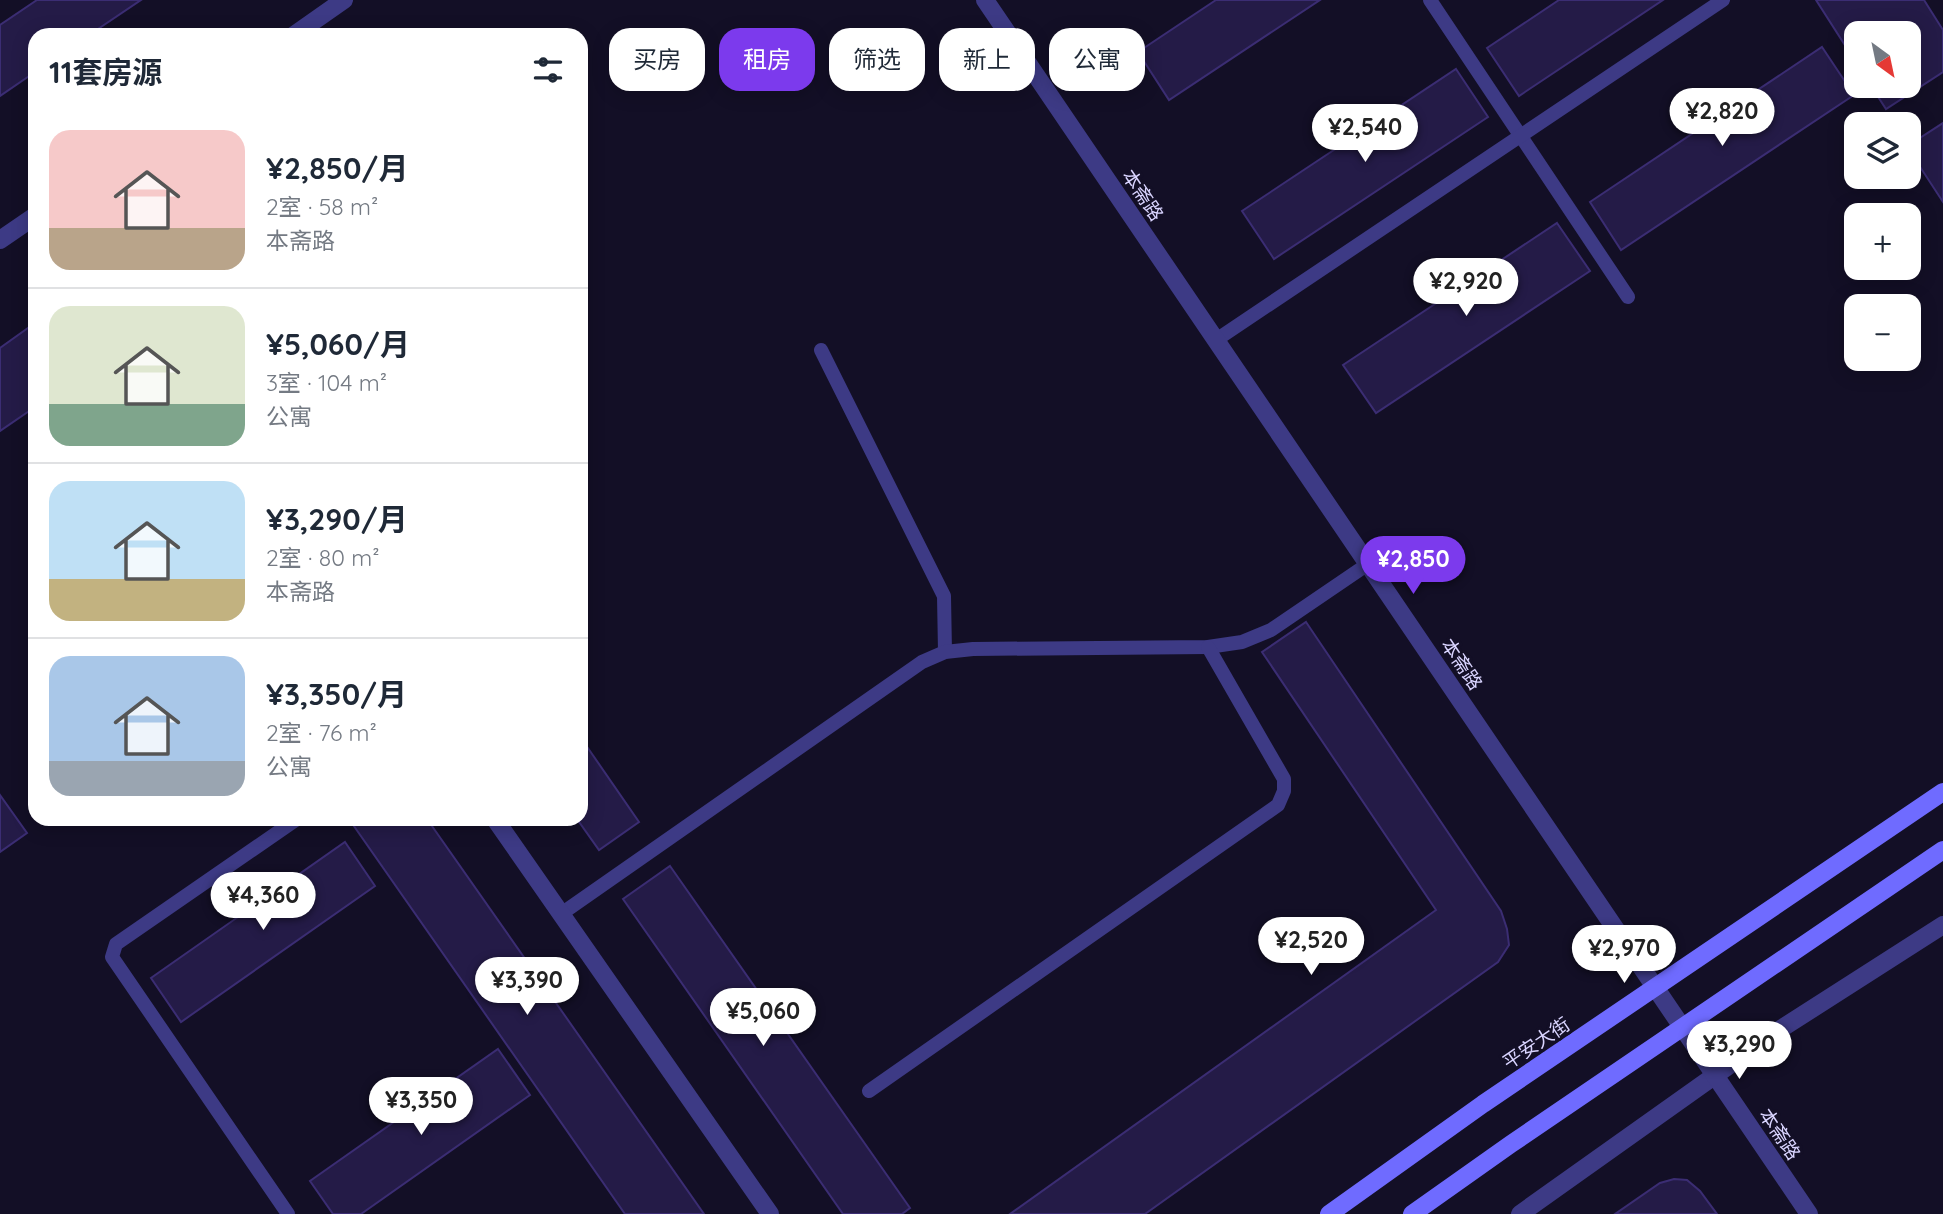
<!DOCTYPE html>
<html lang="zh">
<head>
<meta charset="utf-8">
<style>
  :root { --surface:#fff; --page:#f6f6f7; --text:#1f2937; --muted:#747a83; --line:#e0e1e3; --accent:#7c3aed }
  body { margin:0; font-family:Quicksand,"Noto Sans SC",sans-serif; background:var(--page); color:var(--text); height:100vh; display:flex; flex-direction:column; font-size:26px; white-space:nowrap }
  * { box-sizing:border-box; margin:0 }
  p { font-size:23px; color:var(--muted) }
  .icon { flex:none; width:38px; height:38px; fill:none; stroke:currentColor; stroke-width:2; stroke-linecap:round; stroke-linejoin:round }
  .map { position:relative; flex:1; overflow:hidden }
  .panel { position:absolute; left:28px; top:28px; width:560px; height:798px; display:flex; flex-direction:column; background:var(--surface); border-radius:21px; box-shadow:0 4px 18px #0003 }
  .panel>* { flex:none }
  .top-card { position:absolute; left:609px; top:28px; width:665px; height:63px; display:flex; gap:14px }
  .needle { width:46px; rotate:147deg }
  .controls { position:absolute; left:1844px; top:21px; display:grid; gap:14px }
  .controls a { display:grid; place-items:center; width:77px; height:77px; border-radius:14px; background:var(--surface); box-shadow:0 4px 18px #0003; font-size:35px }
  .price { position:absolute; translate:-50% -60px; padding:0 16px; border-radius:24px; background:#fff; color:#222; font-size:23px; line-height:46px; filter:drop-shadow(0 2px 4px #0008) }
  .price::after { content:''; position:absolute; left:50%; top:42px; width:21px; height:16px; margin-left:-10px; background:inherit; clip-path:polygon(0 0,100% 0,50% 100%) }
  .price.active { background:var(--accent); color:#fff }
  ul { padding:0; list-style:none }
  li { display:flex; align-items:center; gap:21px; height:175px; padding:0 21px }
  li+li { border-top:2px solid var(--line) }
  li span { display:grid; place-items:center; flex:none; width:196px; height:140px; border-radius:21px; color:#555 }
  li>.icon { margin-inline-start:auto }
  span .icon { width:84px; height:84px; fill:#fffc; stroke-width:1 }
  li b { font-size:30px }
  h2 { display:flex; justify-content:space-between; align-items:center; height:84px; padding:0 21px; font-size:30px }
  .pill { padding:0 24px; border-radius:21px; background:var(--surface); box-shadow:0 4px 18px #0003; font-size:24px; line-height:63px }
  .pill.active { background:var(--accent); color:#fff }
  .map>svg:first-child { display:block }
  .building { fill:#241b47; stroke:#3b2d73; stroke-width:2 }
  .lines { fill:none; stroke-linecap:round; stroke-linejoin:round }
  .service { stroke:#3d3a85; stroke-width:14 }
  .minor { stroke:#3d3a85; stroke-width:18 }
  .tertiary { stroke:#3d3a85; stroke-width:18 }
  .secondary { stroke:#6f6bff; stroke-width:18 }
  .labels { text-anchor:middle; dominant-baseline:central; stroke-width:6; stroke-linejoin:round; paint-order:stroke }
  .street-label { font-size:19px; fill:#d9d4ff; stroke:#130f26 }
</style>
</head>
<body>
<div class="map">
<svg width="1943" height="1214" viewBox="0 0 1943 1214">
  <rect width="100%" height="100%" fill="#130f26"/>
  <g class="building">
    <polygon points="37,0 141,0 89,35 35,35 35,72 0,96 0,25"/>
    <polygon points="1216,0 1320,0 1169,100 1138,52"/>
    <polygon points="1559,0 1663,0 1519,96 1487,48"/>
    <polygon points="1816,0 1924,0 1943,30 1943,72 1886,109 1871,86 1909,86 1909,33 1857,33 1857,64"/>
    <polygon points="1822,47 1854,95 1621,250 1590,202"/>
    <polygon points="1456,69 1488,117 1274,259 1242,211"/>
    <polygon points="1943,123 1943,202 1909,150 1909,145"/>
    <polygon points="1557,223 1590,271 1376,413 1343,365"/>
    <polygon points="35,323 35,407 0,431 0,348"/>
    <polygon points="1306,622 1501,911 1507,929 1509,945 1498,962 1145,1214 1010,1214 1436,910 1262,652"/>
    <polygon points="581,738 639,822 599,850 577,819 581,819"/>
    <polygon points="0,795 27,833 0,852"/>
    <polygon points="349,819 427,819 704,1214 625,1214"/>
    <polygon points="345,842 375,886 181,1022 151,978"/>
    <polygon points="670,866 910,1208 902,1214 843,1214 623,899"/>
    <polygon points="498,1049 530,1095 361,1214 333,1214 310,1181"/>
    <polygon points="1674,1179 1687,1180 1700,1191 1717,1214 1615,1214 1660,1183"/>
  </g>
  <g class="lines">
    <g class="service">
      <polyline points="1430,0 1628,297"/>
      <polyline points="1216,340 1723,0"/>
      <polyline points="821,350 944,596 945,652"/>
      <polyline points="561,914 922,662 945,652 973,649 1208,647 1242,642 1271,630 1368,564"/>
      <polyline points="869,1091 1278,805 1284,791 1284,779 1208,647"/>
      <polyline points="288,1214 112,957 116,944 297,819"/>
    </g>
    <polyline class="minor" points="1520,1214 1776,1032 1943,925"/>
    <g class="tertiary">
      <polyline points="985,0 1809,1214"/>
      <polyline points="294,35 344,0"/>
      <polyline points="0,240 35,216"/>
      <polyline points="495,819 770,1214"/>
    </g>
    <g class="secondary">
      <polyline points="1329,1214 1483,1104 1943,792"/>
      <polyline points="1412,1214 1511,1144 1943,850"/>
    </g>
  </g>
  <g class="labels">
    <g class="street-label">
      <text transform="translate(1143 195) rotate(56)">本斋路</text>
      <text transform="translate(1462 664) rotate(56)">本斋路</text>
      <text transform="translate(1536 1043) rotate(-34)">平安大街</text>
      <text transform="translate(1780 1134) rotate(56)">本斋路</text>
    </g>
  </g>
</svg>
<div class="controls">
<a><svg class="needle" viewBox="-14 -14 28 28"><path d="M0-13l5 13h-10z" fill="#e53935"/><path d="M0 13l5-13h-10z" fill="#747a83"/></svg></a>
<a><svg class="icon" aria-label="layers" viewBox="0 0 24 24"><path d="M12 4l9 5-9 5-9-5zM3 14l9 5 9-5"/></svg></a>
<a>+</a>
<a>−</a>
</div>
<b class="price" style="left:1722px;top:148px">¥2,820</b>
<b class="price" style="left:1365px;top:164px">¥2,540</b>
<b class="price" style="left:1466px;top:318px">¥2,920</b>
<b class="price active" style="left:1413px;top:596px">¥2,850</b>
<b class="price" style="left:263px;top:932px">¥4,360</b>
<b class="price" style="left:1311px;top:977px">¥2,520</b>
<b class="price" style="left:1624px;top:985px">¥2,970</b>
<b class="price" style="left:527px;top:1017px">¥3,390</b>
<b class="price" style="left:763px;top:1048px">¥5,060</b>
<b class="price" style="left:1739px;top:1081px">¥3,290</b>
<b class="price" style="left:421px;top:1137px">¥3,350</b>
<div class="top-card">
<a class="pill">买房</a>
<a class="pill active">租房</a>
<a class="pill">筛选</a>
<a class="pill">新上</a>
<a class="pill">公寓</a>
</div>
<section class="panel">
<h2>11套房源<svg class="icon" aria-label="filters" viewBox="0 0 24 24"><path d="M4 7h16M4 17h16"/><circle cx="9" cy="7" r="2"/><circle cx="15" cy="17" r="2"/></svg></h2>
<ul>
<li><span style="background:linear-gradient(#f6c9c9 70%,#b9a48a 0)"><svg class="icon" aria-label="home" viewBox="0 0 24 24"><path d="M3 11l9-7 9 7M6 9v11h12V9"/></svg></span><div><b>¥2,850/月</b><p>2室 · 58 m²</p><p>本斋路</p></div></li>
<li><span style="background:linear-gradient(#dfe7d0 70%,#7fa58c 0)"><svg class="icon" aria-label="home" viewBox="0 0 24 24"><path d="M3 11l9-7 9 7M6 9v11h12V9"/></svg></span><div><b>¥5,060/月</b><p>3室 · 104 m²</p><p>公寓</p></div></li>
<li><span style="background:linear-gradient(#bfe0f5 70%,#c2b280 0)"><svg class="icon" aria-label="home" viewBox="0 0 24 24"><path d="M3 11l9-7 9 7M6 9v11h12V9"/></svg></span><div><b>¥3,290/月</b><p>2室 · 80 m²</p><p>本斋路</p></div></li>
<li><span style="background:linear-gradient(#a9c7e8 75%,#9aa5b1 0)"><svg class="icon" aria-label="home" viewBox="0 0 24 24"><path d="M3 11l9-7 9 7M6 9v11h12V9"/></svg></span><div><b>¥3,350/月</b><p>2室 · 76 m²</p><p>公寓</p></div></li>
</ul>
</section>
</div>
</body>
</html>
